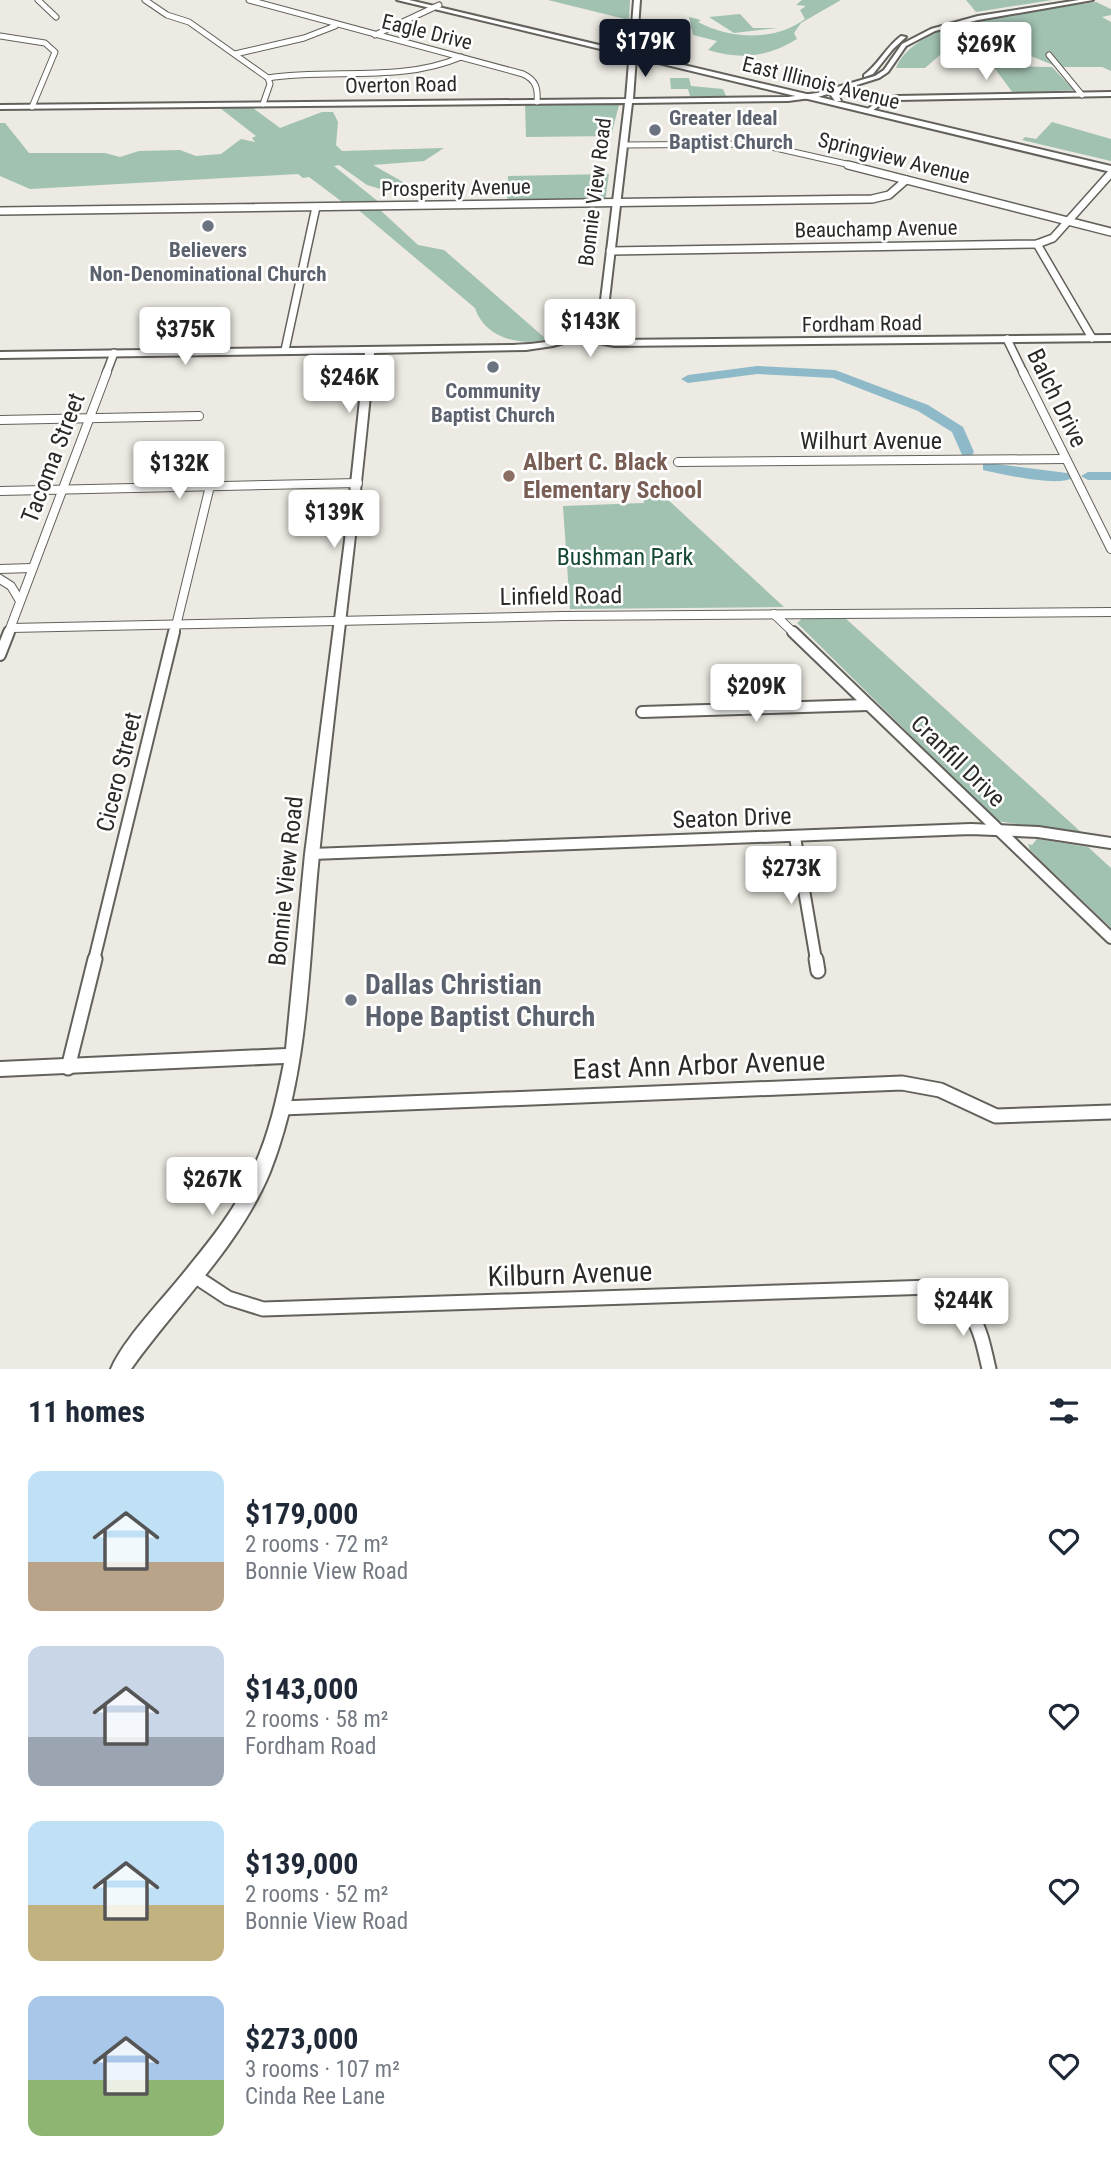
<!DOCTYPE html>
<html lang="en">
<head>
<meta charset="utf-8">
<style>
  :root { --surface:#fff; --page:#f2f2f3; --text:#1f2937; --muted:#747a83; --accent:#111827 }
  body { margin:0; font-family:"Roboto Condensed",sans-serif; background:var(--page); color:var(--text); height:100vh; display:flex; flex-direction:column; font-size:26px; white-space:nowrap }
  * { box-sizing:border-box; margin:0 }
  p { font-size:23px; color:var(--muted) }
  .icon { flex:none; width:38px; height:38px; fill:none; stroke:currentColor; stroke-width:2; stroke-linecap:round; stroke-linejoin:round }
  .map { position:relative; height:1369px; overflow:hidden }
  .details { display:flex; flex-direction:column; background:var(--surface); flex:1 }
  .details>* { flex:none }
  .price { position:absolute; translate:-50% -60px; padding:0 16px; border-radius:7px; background:#fff; color:#222; font-size:23px; line-height:46px; filter:drop-shadow(0 2px 4px #0008) }
  .price::after { content:''; position:absolute; left:50%; top:42px; width:21px; height:16px; margin-left:-10px; background:inherit; clip-path:polygon(0 0,100% 0,50% 100%) }
  .price.active { background:var(--accent); color:#fff }
  ul { padding:0; list-style:none }
  li { display:flex; align-items:center; gap:21px; height:175px; padding:0 28px }
  li span { display:grid; place-items:center; flex:none; width:196px; height:140px; border-radius:14px; color:#555 }
  li>.icon { margin-inline-start:auto }
  span .icon { width:84px; height:84px; fill:#fffc; stroke-width:1 }
  li b { font-size:30px }
  h2 { display:flex; justify-content:space-between; align-items:center; height:84px; padding:0 28px; font-size:30px }
  .map>svg:first-child { display:block }
  .green { fill:#a1c1b1 }
  .lines { fill:none; stroke-linecap:round; stroke-linejoin:round }
  .river { fill:#8eb9c8; fill-rule:evenodd }
  .minor-far4-casing { stroke:#63615b; stroke-width:7 }
  .minor-far3-casing { stroke:#63615b; stroke-width:10 }
  .minor-far2-casing { stroke:#63615b; stroke-width:10 }
  .minor-far1-casing { stroke:#63615b; stroke-width:14 }
  .minor-casing { stroke:#63615b; stroke-width:17 }
  .tertiary-casing { stroke:#63615b; stroke-width:4 }
  .secondary-casing { stroke:#63615b; stroke-width:4 }
  .minor-far4 { stroke:#fff; stroke-width:5 }
  .minor-far3 { stroke:#fff; stroke-width:7 }
  .minor-far2 { stroke:#fff; stroke-width:8 }
  .minor-far1 { stroke:#fff; stroke-width:10 }
  .minor { stroke:#fff; stroke-width:13 }
  .tertiary { fill:#fff; fill-rule:evenodd }
  .secondary { fill:#fff; fill-rule:evenodd }
  .worship-dot { fill:#6b7280; stroke:#fff; stroke-width:2.5 }
  .education-dot { fill:#8d6e63; stroke:#fff; stroke-width:2.5 }
  .labels { text-anchor:middle; dominant-baseline:central; stroke-width:5; stroke-linejoin:round; paint-order:stroke }
  .far-street-label { font-size:21px; fill:#2b2a27; stroke:#fff }
  .far-worship-label { font-size:21px; font-weight:bold; fill:#5b616d; stroke:#fff }
  .street-label { font-size:24px; fill:#2b2a27; stroke:#fff }
  .education-label { font-size:24px; font-weight:bold; fill:#785e54; stroke:#fff; text-anchor:start }
  .park-label { font-size:24px; fill:#164934; stroke:#fff }
  .near-worship-label { font-size:28px; font-weight:bold; fill:#5b616d; stroke:#fff; text-anchor:start }
  .near-street-label { font-size:28px; fill:#2b2a27; stroke:#fff }
</style>
</head>
<body>
<div class="map">
<svg width="1111" height="1369" viewBox="0 0 1111 1369">
  <rect width="100%" height="100%" fill="#eceae2"/>
  <g class="green">
    <polygon points="548,0 630,0 629,20"/>
    <path d="M802,0H841L801,23L794,33L797,39C768,57 741,60 708,50L717,41L693,35L689,17L701,20L698,22C730,39 774,42 805,19L800,10L806,6L796,5Z"/>
    <polygon points="966,0 1052,0 976,12"/>
    <path d="M1096,2L1111,9V15L1102,17L1111,22V71L1102,67H1058L996,42L947,49L925,68H896C917,15 1045,10 1096,2Z"/>
    <polygon points="740,14 753,28 777,28 734,33 709,17"/>
    <polygon points="993,66 1052,67 1074,90 1013,93"/>
    <polygon points="670,78 689,78 691,86 723,89 726,96 690,96 688,89 671,89"/>
    <polygon points="616,104 619,105 611,136 526,137 525,105"/>
    <polygon points="220,108 253,108 280,128 322,112 333,112 338,122 336,145 342,151 444,148 424,161 373,165 403,182 397,194 367,185 339,165 334,166 380,203 345,204 309,177 303,178 298,174 30,189 0,176 0,123 5,123 29,153 105,153 120,157 139,151 180,150 196,156 221,154 241,139 255,142 252,138 256,136"/>
    <polygon points="1052,122 1111,139 1111,161 1022,140 1025,137 1036,139"/>
    <polygon points="609,174 605,202 507,203 508,176"/>
    <path d="M356,208H378L418,245L444,250L546,339C519,347 484,337 475,308Z"/>
    <polygon points="642,484 651,484 784,607 570,609 563,506 644,503"/>
    <polygon points="844,617 1082,833 997,821 797,623 803,618"/>
    <polygon points="1037,839 1088,847 1111,868 1111,928 1030,850 1028,844 1032,845"/>
  </g>
  <g class="lines">
    <g class="river">
      <polygon points="757,366 835,370 928,405 963,427 974,452 972,455 962,455 952,432 918,411 833,378 757,374 688,383 681,379 688,375"/>
      <path d="M988,463L1067,473L1074,477C1061,488 1001,474 983,470V464Z"/>
      <polygon points="1111,472 1111,480 1088,480 1081,476 1088,472"/>
    </g>
    <g class="minor-far4-casing">
      <g id="minor-far4">
        <polyline points="38,0 56,17"/>
        <polyline points="145,0 167,15 189,22 268,78 270,84 263,104"/>
        <path d="M249,0L523,74C536,80 538,88 537,102"/>
        <polyline points="375,35 439,5"/>
        <polyline points="0,36 45,43 55,52 32,107"/>
        <polyline points="235,54 304,38 335,26"/>
        <polyline points="1049,55 1082,95"/>
        <path d="M268,78C332,68 400,83 461,57"/>
        <polyline points="623,145 758,144 855,166"/>
      </g>
    </g>
    <g class="minor-far3-casing">
      <g id="minor-far3">
        <polyline points="848,165 1111,232"/>
        <polyline points="0,211 872,199 889,195 906,180"/>
        <polyline points="1037,244 1092,338"/>
        <polyline points="610,251 1037,244 1053,238 1111,173"/>
        <polyline points="1007,339 1024,374"/>
        <polyline points="285,350 316,207"/>
        <polyline points="106,374 114,353"/>
      </g>
    </g>
    <g class="minor-far2-casing">
      <g id="minor-far2">
        <polyline points="1023,372 1111,549"/>
        <polyline points="0,420 199,416"/>
        <polyline points="678,462 1065,459"/>
        <polyline points="0,491 358,483"/>
        <polyline points="0,569 31,568"/>
        <polyline points="0,579 11,586 20,601"/>
        <polyline points="774,614 795,634"/>
        <polyline points="11,628 563,616 1111,612"/>
        <polyline points="8,634 107,372"/>
        <polyline points="174,634 210,486"/>
      </g>
    </g>
    <g class="minor-far1-casing">
      <g id="minor-far1">
        <polyline points="793,632 1111,938"/>
        <polyline points="0,655 9,632"/>
        <polyline points="642,712 868,705"/>
        <polyline points="795,837 816,960"/>
        <polyline points="312,854 971,829 1038,832 1111,843"/>
        <polyline points="94,960 174,632"/>
      </g>
    </g>
    <g class="minor-casing">
      <g id="minor">
        <polyline points="816,959 818,971"/>
        <polyline points="68,1068 95,959"/>
        <polyline points="282,1108 902,1083 940,1090 996,1116 1111,1112"/>
        <path d="M193,1275L228,1298L263,1309L932,1287C976,1306 979,1325 989,1369"/>
      </g>
    </g>
    <g class="tertiary-casing">
      <g id="tertiary">
        <path d="M634,0H640L633,99L788,97L817,93L875,76L884,70L902,44L931,29L978,16L1079,0H1093L978,20L935,31L906,46L888,72L879,78L818,97L788,101L632,103L608,308L601,322L586,335L614,340L1111,335V341L614,346L578,339L553,346L526,350L374,353C359,520 336,687 319,855C308,961 310,1070 270,1172C239,1247 177,1304 131,1369H111C123,1340 162,1300 182,1275C209,1242 238,1207 254,1167C269,1134 277,1099 284,1063L0,1076V1062L286,1049L305,854L345,540L365,353L0,358V352L513,345C547,343 582,341 600,308L625,103L0,109V105L626,99Z"/>
        <path d="M901,36L906,37L893,49L873,74L864,77V75C879,64 886,47 901,36Z"/>
        <polygon points="1111,92 1111,96 897,100 883,103 869,113 864,112 879,100 897,96"/>
      </g>
    </g>
    <g class="secondary-casing">
      <g id="secondary">
        <polygon points="397,0 409,0 1111,166 1111,172"/>
        <polygon points="833,88 840,90 838,94 841,101 835,101 830,94"/>
      </g>
    </g>
    <use href="#minor-far4" class="minor-far4"/>
    <use href="#minor-far3" class="minor-far3"/>
    <use href="#minor-far2" class="minor-far2"/>
    <use href="#minor-far1" class="minor-far1"/>
    <use href="#minor" class="minor"/>
    <use href="#tertiary" class="tertiary"/>
    <use href="#secondary" class="secondary"/>
  </g>
  <g class="worship-dot">
    <circle cx="655" cy="130" r="7"/>
    <circle cx="208" cy="226" r="7"/>
    <circle cx="493" cy="367" r="7"/>
    <circle cx="351" cy="1000" r="7"/>
  </g>
  <circle class="education-dot" cx="509" cy="476" r="7"/>
  <g class="labels">
    <g class="far-street-label">
      <text transform="translate(427 32) rotate(14)">Eagle Drive</text>
      <text transform="translate(821 83) rotate(14)">East Illinois Avenue</text>
      <text transform="translate(401 85) rotate(-1)">Overton Road</text>
      <text transform="translate(894 158) rotate(14)">Springview Avenue</text>
      <text transform="translate(456 188) rotate(-1)">Prosperity Avenue</text>
      <text transform="translate(595 192) rotate(-83)">Bonnie View Road</text>
      <text transform="translate(876 229) rotate(-1)">Beauchamp Avenue</text>
      <text transform="translate(862 324) rotate(-1)">Fordham Road</text>
    </g>
    <g class="far-worship-label">
      <text x="669" y="118" text-anchor="start">Greater Ideal<tspan x="669" dy="24">Baptist Church</tspan></text>
      <text x="208" y="250">Believers<tspan x="208" dy="24">Non-Denominational Church</tspan></text>
      <text x="493" y="391">Community<tspan x="493" dy="24">Baptist Church</tspan></text>
    </g>
    <g class="street-label">
      <text transform="translate(1057 398) rotate(64)">Balch Drive</text>
      <text x="871" y="441">Wilhurt Avenue</text>
      <text transform="translate(53 458) rotate(-69)">Tacoma Street</text>
      <text transform="translate(561 596) rotate(-1)">Linfield Road</text>
      <text transform="translate(958 761) rotate(44)">Cranfill Drive</text>
      <text transform="translate(119 772) rotate(-76)">Cicero Street</text>
      <text transform="translate(732 818) rotate(-2)">Seaton Drive</text>
      <text transform="translate(286 881) rotate(-84)">Bonnie View Road</text>
    </g>
    <g class="education-label">
      <text x="523" y="462">Albert C. Black<tspan x="523" dy="28">Elementary School</tspan></text>
    </g>
    <g class="park-label">
      <text x="625" y="557">Bushman Park</text>
    </g>
    <g class="near-worship-label">
      <text x="365" y="984">Dallas Christian<tspan x="365" dy="32">Hope Baptist Church</tspan></text>
    </g>
    <g class="near-street-label">
      <text transform="translate(699 1065) rotate(-2)">East Ann Arbor Avenue</text>
      <text transform="translate(570 1274) rotate(-2)">Kilburn Avenue</text>
    </g>
  </g>
</svg>
<b class="price active" style="left:645px;top:79px">$179K</b>
<b class="price" style="left:986px;top:82px">$269K</b>
<b class="price" style="left:590px;top:359px">$143K</b>
<b class="price" style="left:185px;top:367px">$375K</b>
<b class="price" style="left:349px;top:415px">$246K</b>
<b class="price" style="left:179px;top:501px">$132K</b>
<b class="price" style="left:334px;top:550px">$139K</b>
<b class="price" style="left:756px;top:724px">$209K</b>
<b class="price" style="left:791px;top:906px">$273K</b>
<b class="price" style="left:212px;top:1217px">$267K</b>
<b class="price" style="left:963px;top:1338px">$244K</b>
</div>
<section class="details">
<h2>11 homes<svg class="icon" aria-label="filters" viewBox="0 0 24 24"><path d="M4 7h16M4 17h16"/><circle cx="9" cy="7" r="2"/><circle cx="15" cy="17" r="2"/></svg></h2>
<ul>
<li><span style="background:linear-gradient(#bfe0f5 65%,#b9a48a 0)"><svg class="icon" aria-label="home" viewBox="0 0 24 24"><path d="M3 11l9-7 9 7M6 9v11h12V9"/></svg></span><div><b>$179,000</b><p>2 rooms · 72 m²</p><p>Bonnie View Road</p></div><svg class="icon" aria-label="heart" viewBox="0 0 24 24"><path d="M12 20l-8-8c-3-5 5-10 8-4 3-6 11-1 8 4z"/></svg></li>
<li><span style="background:linear-gradient(#c9d6e8 65%,#9aa5b1 0)"><svg class="icon" aria-label="home" viewBox="0 0 24 24"><path d="M3 11l9-7 9 7M6 9v11h12V9"/></svg></span><div><b>$143,000</b><p>2 rooms · 58 m²</p><p>Fordham Road</p></div><svg class="icon" aria-label="heart" viewBox="0 0 24 24"><path d="M12 20l-8-8c-3-5 5-10 8-4 3-6 11-1 8 4z"/></svg></li>
<li><span style="background:linear-gradient(#bfe0f5 60%,#c2b280 0)"><svg class="icon" aria-label="home" viewBox="0 0 24 24"><path d="M3 11l9-7 9 7M6 9v11h12V9"/></svg></span><div><b>$139,000</b><p>2 rooms · 52 m²</p><p>Bonnie View Road</p></div><svg class="icon" aria-label="heart" viewBox="0 0 24 24"><path d="M12 20l-8-8c-3-5 5-10 8-4 3-6 11-1 8 4z"/></svg></li>
<li><span style="background:linear-gradient(#a9c7e8 60%,#8fb573 0)"><svg class="icon" aria-label="home" viewBox="0 0 24 24"><path d="M3 11l9-7 9 7M6 9v11h12V9"/></svg></span><div><b>$273,000</b><p>3 rooms · 107 m²</p><p>Cinda Ree Lane</p></div><svg class="icon" aria-label="heart" viewBox="0 0 24 24"><path d="M12 20l-8-8c-3-5 5-10 8-4 3-6 11-1 8 4z"/></svg></li>
</ul>
</section>
</body>
</html>
